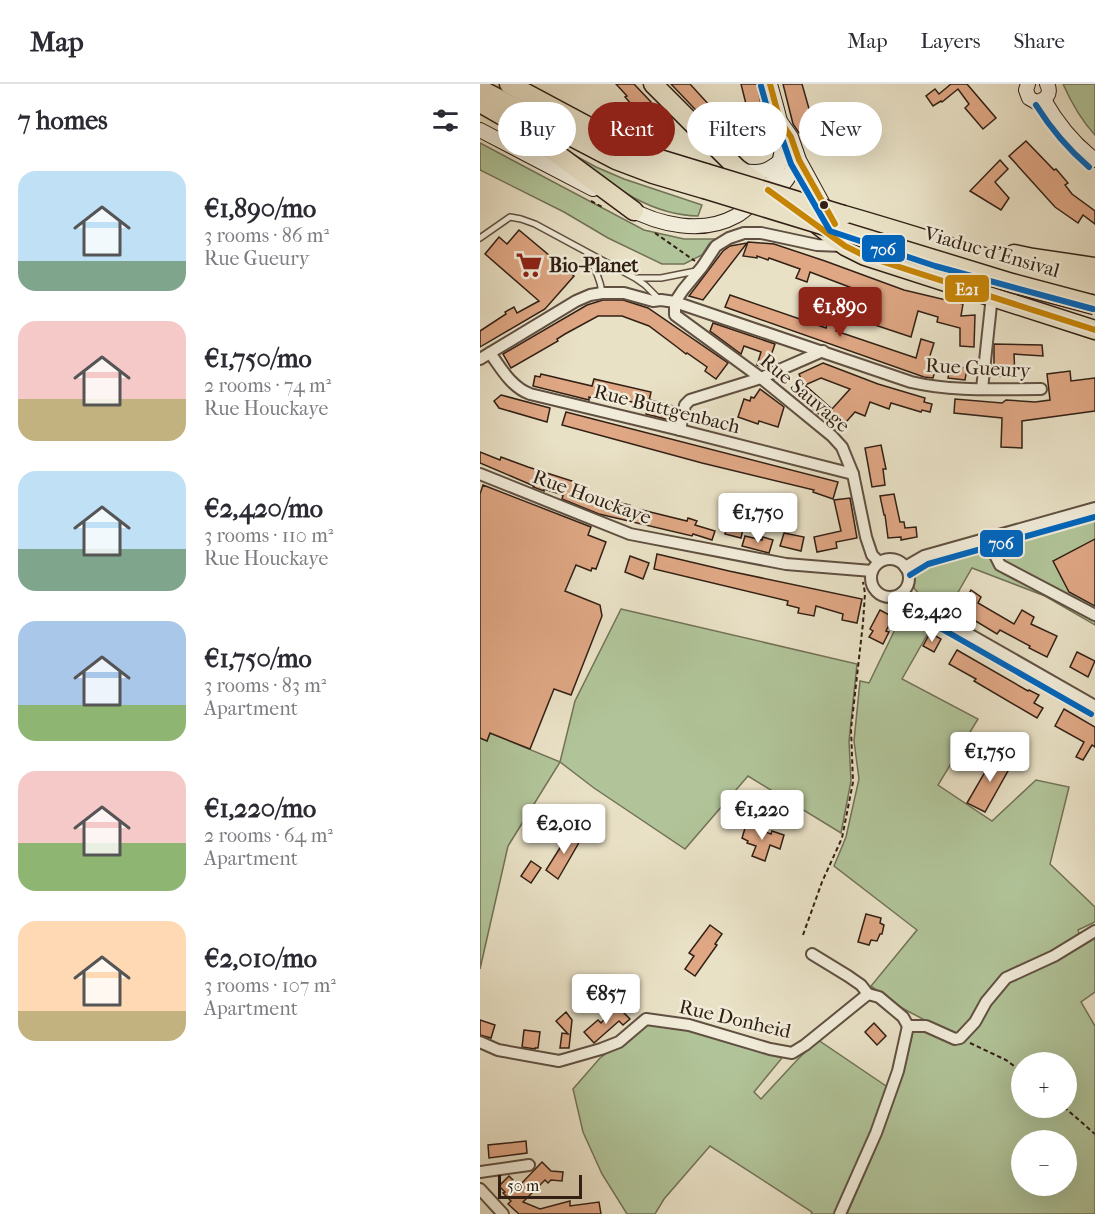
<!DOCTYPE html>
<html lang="en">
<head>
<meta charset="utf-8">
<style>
  :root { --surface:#fff; --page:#f7f7f7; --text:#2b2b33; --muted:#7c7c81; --line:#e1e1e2; --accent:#8f2418 }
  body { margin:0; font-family:"IM FELL French Canon",serif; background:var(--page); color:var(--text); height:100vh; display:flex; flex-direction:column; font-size:22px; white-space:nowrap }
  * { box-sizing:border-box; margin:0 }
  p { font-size:20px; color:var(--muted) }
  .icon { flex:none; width:33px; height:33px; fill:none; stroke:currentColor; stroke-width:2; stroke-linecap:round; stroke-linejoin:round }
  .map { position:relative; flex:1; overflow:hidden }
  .sheet { display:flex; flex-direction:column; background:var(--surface); width:480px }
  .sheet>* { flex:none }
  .guide { position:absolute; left:18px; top:18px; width:507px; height:54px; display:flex; gap:12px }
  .tools { position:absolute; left:531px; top:968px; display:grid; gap:12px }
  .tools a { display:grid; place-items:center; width:66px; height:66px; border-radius:50%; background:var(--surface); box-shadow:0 6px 24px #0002; font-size:30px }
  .scale { position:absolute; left:18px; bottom:15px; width:84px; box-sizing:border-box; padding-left:6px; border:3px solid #322015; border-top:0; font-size:16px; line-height:21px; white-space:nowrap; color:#322015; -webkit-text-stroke:4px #f1ecda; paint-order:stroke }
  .price { position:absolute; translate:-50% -51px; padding:0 14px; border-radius:6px; background:#fff; color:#222; font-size:20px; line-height:39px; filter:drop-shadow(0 2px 3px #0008) }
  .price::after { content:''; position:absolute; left:50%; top:36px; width:18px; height:14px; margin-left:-9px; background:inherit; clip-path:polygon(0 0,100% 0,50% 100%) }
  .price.active { background:var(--accent); color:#fff }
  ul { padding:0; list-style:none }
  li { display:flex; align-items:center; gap:18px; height:150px; padding:0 18px }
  li span { display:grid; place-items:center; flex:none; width:168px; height:120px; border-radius:18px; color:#555 }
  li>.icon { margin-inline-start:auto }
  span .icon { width:72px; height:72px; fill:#fffc; stroke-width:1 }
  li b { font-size:26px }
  h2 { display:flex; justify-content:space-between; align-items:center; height:72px; padding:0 18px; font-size:26px }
  .pill { padding:0 21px; border-radius:27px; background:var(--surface); box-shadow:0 6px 24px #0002; font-size:21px; line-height:54px }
  .pill.active { background:var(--accent); color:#fff }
  header { display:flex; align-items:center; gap:36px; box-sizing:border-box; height:84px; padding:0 30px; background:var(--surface); border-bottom:2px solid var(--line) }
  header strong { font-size:28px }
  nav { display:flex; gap:33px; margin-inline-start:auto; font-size:21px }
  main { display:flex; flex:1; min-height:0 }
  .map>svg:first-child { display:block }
  .green { fill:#b1c499; stroke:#727257; stroke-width:1.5; fill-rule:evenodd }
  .building { fill:#dfa784; stroke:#322015; stroke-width:1.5; fill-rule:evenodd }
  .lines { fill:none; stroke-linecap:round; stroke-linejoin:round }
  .lane-casing { stroke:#605041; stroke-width:8 }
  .street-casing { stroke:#605041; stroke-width:14 }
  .secondary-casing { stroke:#322015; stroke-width:16 }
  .highway-casing { stroke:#322015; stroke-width:21 }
  .path { stroke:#322015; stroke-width:2; stroke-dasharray:4.5 3; stroke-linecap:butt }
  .lane { stroke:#f1ecda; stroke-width:5 }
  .street { stroke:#f1ecda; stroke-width:10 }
  .secondary { stroke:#f1ecda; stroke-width:14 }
  .highway { stroke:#e9e1c6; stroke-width:18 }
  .highway-bridge-casing { stroke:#322015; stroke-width:21; stroke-linecap:butt }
  .highway-bridge { stroke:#e9e1c6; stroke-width:18 }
  .bus-1-casing { stroke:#f1ecda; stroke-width:10 }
  .bus-2-casing { stroke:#f1ecda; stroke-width:10 }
  .bus-1 { stroke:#c68405; stroke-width:6 }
  .bus-2 { stroke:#0065bd; stroke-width:6 }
  .bus-dot { fill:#322015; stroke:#f1ecda; stroke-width:2 }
  .labels { text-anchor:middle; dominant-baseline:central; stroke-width:5; stroke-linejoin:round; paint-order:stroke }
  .street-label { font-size:20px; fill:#322015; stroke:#f1ecda }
  .poi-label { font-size:20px; font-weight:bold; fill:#322015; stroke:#f1ecda; text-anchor:start }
  .line-badge { stroke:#f1ecda; stroke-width:2 }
  .badge-label { font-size:16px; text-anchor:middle; font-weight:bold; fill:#fff }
</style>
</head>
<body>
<header>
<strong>Map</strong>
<nav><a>Map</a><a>Layers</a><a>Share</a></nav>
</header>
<main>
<section class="sheet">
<h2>7 homes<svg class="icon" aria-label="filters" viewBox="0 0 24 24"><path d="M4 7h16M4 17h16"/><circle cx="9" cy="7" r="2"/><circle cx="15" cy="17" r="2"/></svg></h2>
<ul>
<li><span style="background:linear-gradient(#bfe0f5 75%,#7fa58c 0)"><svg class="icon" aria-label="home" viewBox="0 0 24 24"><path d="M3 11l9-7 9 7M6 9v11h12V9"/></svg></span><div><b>€1,890/mo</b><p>3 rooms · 86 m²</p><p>Rue Gueury</p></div></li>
<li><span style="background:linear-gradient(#f6c9c9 65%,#c2b280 0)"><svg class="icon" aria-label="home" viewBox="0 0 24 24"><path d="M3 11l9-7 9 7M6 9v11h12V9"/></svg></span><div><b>€1,750/mo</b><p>2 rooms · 74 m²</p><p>Rue Houckaye</p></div></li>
<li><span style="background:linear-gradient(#bfe0f5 65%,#7fa58c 0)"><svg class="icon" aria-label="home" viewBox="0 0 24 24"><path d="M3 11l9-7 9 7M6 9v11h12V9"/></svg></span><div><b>€2,420/mo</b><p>3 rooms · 110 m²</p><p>Rue Houckaye</p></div></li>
<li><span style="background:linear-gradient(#a9c7e8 70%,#8fb573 0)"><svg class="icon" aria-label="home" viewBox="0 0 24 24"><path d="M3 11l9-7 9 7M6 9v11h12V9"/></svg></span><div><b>€1,750/mo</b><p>3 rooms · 83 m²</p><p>Apartment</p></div></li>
<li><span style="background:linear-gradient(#f6c9c9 60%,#8fb573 0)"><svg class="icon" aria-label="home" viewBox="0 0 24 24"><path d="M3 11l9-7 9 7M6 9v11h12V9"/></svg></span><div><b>€1,220/mo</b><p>2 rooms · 64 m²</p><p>Apartment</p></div></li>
<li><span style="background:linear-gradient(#ffd9b3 75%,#c2b280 0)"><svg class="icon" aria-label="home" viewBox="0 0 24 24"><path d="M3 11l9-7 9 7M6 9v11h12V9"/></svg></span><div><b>€2,010/mo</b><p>3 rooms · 107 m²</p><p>Apartment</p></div></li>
</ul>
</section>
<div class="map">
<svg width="615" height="1130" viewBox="0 0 615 1130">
  <rect width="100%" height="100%" fill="#e9e1c6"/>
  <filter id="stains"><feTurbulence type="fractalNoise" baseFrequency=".00333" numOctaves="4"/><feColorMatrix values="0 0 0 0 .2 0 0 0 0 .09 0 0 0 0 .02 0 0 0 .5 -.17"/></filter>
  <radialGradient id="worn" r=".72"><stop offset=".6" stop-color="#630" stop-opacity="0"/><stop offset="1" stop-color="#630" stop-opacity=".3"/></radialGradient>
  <g class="green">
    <path d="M583,0H615V51C601,36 591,18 583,0Z"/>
    <polygon points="0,59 164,146 204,155 236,155 229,160 222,171 204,180 182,180 128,154 84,128 0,86"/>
    <path d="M85,66L116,83L144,95L222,121L218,132C165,131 126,96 85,66Z"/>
    <polygon points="615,433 615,541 565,512 492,484 465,531 445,517 434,504 436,487 460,476"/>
    <polygon points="141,525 377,580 369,657 371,697 361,749 268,692 205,765 114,704 80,678 28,762 0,885 0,654 7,657 10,649 80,678 95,617"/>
    <path d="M424,527L451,544L422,595L498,635L458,701L512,737L556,696L589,703L570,780L615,823V838L598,846L600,853L615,850V908L601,918L615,942V1130H367L392,1073L424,987L433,947H442L477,959L473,951L422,924L391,902L437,846L354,782L366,753L379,695L374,657L380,597L389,599ZM542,978H586V1023H542ZM542,1056H586V1101H542Z"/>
    <polygon points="168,940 191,940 302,974 274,1008 281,1015 319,974 338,956 409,1004 384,1068 357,1130 331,1130 332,1128 230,1062 184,1115 175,1130 147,1130 122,1090 103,1048 93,1005 120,974"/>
  </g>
  <g class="building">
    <polygon points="136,0 154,0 171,18 159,29 145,13 147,12"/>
    <polygon points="191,0 210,0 252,46 253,45 260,52 250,62"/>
    <polygon points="261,0 277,0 281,20 267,24"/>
    <polygon points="303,0 322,0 335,46 319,49 313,40"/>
    <polygon points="471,0 487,0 516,34 503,45 485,24 489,20 478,5 462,18 461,17 453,22 446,12 455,5 459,10"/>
    <polygon points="546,57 574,86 576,85 588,99 585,101 592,110 615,127 615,140 603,131 598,139 575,123 529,72"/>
    <polygon points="520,76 528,85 515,98 529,114 521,126 490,107"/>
    <polygon points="39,146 94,192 65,225 0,263 0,247 26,230 25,228 34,223 37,229 59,217 5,170 19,153 27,160"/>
    <polygon points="268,158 294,160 345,177 424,206 483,220 481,232 495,231 494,263 480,262 480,244 457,238 458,233 438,227 431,253 383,237 393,212 330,188 327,198 316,194 320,185 289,174 288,176 277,172 277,174 263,172"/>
    <polygon points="267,159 223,216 209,212 243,167 250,162"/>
    <polygon points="250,211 346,244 347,239 357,242 356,247 436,274 441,255 454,259 447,281 456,283 453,294 444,293 245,223"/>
    <polygon points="123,216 143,216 168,224 248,279 236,295 225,287 227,283 207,269 206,270 197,263 169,242 142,232 118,232 85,250 77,255 78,257 31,284 23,270 107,221"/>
    <polygon points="233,239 295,260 287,283 285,284 277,281 281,268 264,262 261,270 230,247"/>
    <polygon points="514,260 562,261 563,272 534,270 535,293 514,292"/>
    <path d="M343,279L398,300L445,314L444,318L452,320L450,328L442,326L441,328L411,319L409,325L390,318L385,332L375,328L358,347L316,310L324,301L319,290ZM341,294L370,305L352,325L325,301Z"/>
    <polygon points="470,282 487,284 485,296 468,294"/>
    <polygon points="590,287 591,297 615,294 615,327 542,337 542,364 521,363 522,334 474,329 475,315 522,319 526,316 555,318 570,316 567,290"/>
    <polygon points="61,290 112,302 114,295 171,308 168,322 117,309 116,315 109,313 109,316 53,302 55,292 60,293"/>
    <polygon points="280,305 304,323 298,343 279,337 278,340 258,333 264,315 270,317 271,313 274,314"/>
    <polygon points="21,311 70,324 67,338 19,324 14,317"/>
    <polygon points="170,316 197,323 193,337 166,330"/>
    <polygon points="86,328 358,398 353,415 333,408 334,406 222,379 82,341"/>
    <polygon points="401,361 406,385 403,385 405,401 392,403 385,364"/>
    <polygon points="0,368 20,376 21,373 48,383 95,398 92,408 112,413 113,410 124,413 123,415 150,421 150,423 207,437 208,434 217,437 215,441 235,447 232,456 213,450 212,452 119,430 82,415 83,411 64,405 64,407 53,403 54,402 0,379"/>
    <polygon points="3,401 111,443 108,451 126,458 116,485 112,484 111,487 96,481 85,507 120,521 122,532 91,611 74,605 50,665 10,649 7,657 0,654 0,410"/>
    <polygon points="414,410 420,438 424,438 425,444 436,443 437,453 421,456 421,453 408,454 405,431 404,431 400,412"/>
    <polygon points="370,414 377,454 356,458 357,464 337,468 334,453 361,447 354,416"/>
    <polygon points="248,436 264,440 261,454 245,450"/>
    <polygon points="304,449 324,453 321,467 300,462"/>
    <polygon points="265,452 282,456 283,453 293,456 289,469 262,462"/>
    <polygon points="615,455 615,522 589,508 573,477"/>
    <polygon points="177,470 249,487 382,515 377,539 362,536 363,530 336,522 334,532 318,529 319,524 307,521 308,517 174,485"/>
    <polygon points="150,472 169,479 163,495 145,488"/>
    <polygon points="491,506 501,513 498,519 534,540 542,526 554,533 551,540 577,552 567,573 549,564 550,562 520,546 517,550 479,527"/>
    <polygon points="400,526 413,533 406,547 409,548 403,560 389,553 393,547 390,545"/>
    <polygon points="450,549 461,555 454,568 443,562"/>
    <polygon points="477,566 548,607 549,606 559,611 554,619 563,624 557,634 494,597 496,595 469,580"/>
    <polygon points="597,568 615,577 608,593 590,583"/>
    <polygon points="584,625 615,643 615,663 612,661 603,676 596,673 604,658 575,642"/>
    <polygon points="516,669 533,678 505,728 487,719"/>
    <polygon points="266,741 291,750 292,747 304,751 300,765 290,761 285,777 272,772 276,762 267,759 268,757 262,754"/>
    <polygon points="90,748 101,755 78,795 66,786"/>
    <polygon points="51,777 61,784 51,799 41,792"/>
    <polygon points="386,830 401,834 400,839 404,841 402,850 400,850 397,857 391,856 389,861 378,858"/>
    <polygon points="230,841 242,850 235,860 237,861 215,892 205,885 214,872 209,869"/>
    <polygon points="137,922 150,935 143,941 139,937 114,959 104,948 118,936 121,939"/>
    <polygon points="86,928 92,936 89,964 80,964 82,949 88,950 76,937"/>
    <polygon points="0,936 15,941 11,954 0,951"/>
    <polygon points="394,939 406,952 397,961 385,948"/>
    <polygon points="44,946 60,948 58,964 55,964 55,965 42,963"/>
    <polygon points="46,1057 47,1069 9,1074 8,1061"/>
    <polygon points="62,1078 71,1087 83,1088 82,1097 71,1096 68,1099 65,1096 43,1118 60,1125 90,1117 90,1122 119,1118 121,1130 39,1130 28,1120 31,1117 23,1109 25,1108 19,1102 29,1092 39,1102"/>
  </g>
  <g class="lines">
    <g class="lane-casing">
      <g id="lane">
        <polyline points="0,154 30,133 41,135 55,140 155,194 165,201 179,215"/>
        <path d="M107,170C114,182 120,194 122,208"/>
        <polyline points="157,194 181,194 216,187"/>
      </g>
    </g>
    <g class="street-casing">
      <g id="street">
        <polyline points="195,218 195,231 281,294 352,352 362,363 373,390 386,453 392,471 399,478"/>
        <polyline points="195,218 203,206 222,183 236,162 249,154 264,149 281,149 337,161 363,162"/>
        <path d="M10,269C21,284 31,303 50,310L200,346L373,390"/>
        <path d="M0,275L96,217L110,211L122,209H144L173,217L181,216L195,218L431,298C473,308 518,305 561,305"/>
        <polyline points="502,305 511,221 519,191"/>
        <polyline points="200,346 205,321 210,316 281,294 343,267"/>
        <polyline points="0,390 150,450 306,480 392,487"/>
        <polyline points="507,455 520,481 615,531"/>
        <circle cx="410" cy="494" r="19"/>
        <polyline points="425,483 444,472 615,424"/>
        <polyline points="422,509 438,521 615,622"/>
        <polyline points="332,870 368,892 381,901 388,910 399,913 423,933 428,942"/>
        <polyline points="428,942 446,942 475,955 480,954 495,938 506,918 526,894 574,872 615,847"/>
        <polyline points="0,958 18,966 79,977 121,965 139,958 166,935 209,941 290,965 312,969 325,961 388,910"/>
        <polyline points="0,1088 49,1081"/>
        <polyline points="0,1105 23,1130"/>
        <polyline points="360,1130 396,1049 418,987 428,942"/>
      </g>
    </g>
    <g class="secondary-casing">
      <g id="secondary">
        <path d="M548,0L546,6L549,14L556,18C566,16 572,10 567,0"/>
        <path d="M564,16C577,39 594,60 615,76"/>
        <polyline points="300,37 311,53 319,76 349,131"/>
        <polyline points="0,46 113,105"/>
        <path d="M261,87C279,89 285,89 299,78"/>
        <path d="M288,106C311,63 302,44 290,0"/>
        <path d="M146,123C179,141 222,151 256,132C266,127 275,116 284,108C290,104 299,103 305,98C312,90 314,77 316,68"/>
      </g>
    </g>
    <g class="highway-casing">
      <g id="highway">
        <polyline points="29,0 143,61 180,75 226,89"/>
        <polyline points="173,0 257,84 291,108"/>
        <polyline points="0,5 136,76 173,90 224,105"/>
        <polyline points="0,19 35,39 154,127"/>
        <path d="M364,131C448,155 530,184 615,201"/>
        <polyline points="338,141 365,162 385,172 615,246"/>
        <polyline points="534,170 553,174 615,183"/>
      </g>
    </g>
    <g class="path">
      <polyline points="111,117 122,123"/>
      <polyline points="175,149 215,177"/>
      <polyline points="323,851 342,798 362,754 373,698 371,645 383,539 385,509 383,498"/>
      <polyline points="490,959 526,976 542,988"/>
      <polyline points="584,1023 615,1050"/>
    </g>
    <use href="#lane" class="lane"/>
    <use href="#street" class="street"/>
    <use href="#secondary" class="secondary"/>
    <use href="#highway" class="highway"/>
    <g class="highway-bridge-casing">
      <g id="highway-bridge">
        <polyline points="226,89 364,131"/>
        <polyline points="224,105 532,199 615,221"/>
      </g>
    </g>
    <use href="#highway-bridge" class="highway-bridge"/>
    <g class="bus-1-casing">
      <g id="bus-1">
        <polyline points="290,0 300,37 311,53 319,76 355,140"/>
        <polyline points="288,106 365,162 385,172 615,246"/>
      </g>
    </g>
    <g class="bus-2-casing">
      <g id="bus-2">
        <polyline points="281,2 292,41 303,57 311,80 350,147 455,182 613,225"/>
        <path d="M556,21C571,45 588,65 609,83"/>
        <polyline points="430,491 448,480 615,433"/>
        <polyline points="417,516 434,529 611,630"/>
      </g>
    </g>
    <use href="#bus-1" class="bus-1"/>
    <use href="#bus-2" class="bus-2"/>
  </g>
  <defs>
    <g id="supermarket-bare" transform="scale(2.07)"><path d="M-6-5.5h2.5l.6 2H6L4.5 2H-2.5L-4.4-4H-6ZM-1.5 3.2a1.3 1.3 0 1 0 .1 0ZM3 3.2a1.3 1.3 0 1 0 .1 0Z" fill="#8f2418" stroke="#f1ecda" stroke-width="2.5" paint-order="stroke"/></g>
  </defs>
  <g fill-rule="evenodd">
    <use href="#supermarket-bare" x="49" y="181"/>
  </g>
  <circle class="bus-dot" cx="344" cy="121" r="5"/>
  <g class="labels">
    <g class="street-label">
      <text transform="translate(512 168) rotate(16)">Viaduc d’Ensival</text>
      <text transform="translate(498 284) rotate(3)">Rue Gueury</text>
      <text transform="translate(325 309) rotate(40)">Rue Sauvage</text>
      <text transform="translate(187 325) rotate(14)">Rue Buttgenbach</text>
      <text transform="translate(112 413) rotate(20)">Rue Houckaye</text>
      <text transform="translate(255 935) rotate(13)">Rue Donheid</text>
    </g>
    <g class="poi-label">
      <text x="69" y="181">Bio-Planet</text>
    </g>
  </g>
  <g class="line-badge">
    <rect x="381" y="150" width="45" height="29" rx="6" fill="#0065bd"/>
    <rect x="464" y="190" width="46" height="29" rx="6" fill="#c68405"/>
    <rect x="499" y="445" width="45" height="29" rx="6" fill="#0065bd"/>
  </g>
  <g class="badge-label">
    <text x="403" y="171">706</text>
    <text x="487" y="211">E21</text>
    <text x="521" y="465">706</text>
  </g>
  <rect width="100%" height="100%" filter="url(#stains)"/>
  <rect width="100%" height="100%" fill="url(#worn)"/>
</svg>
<div class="tools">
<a>+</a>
<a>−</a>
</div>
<div class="scale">50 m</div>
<b class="price active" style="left:360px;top:254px">€1,890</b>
<b class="price" style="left:278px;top:460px">€1,750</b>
<b class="price" style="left:452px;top:559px">€2,420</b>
<b class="price" style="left:510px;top:699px">€1,750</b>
<b class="price" style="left:282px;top:757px">€1,220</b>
<b class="price" style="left:84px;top:771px">€2,010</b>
<b class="price" style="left:126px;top:941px">€857</b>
<div class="guide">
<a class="pill">Buy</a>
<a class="pill active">Rent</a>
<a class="pill">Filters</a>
<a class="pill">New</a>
</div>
</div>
</main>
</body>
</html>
